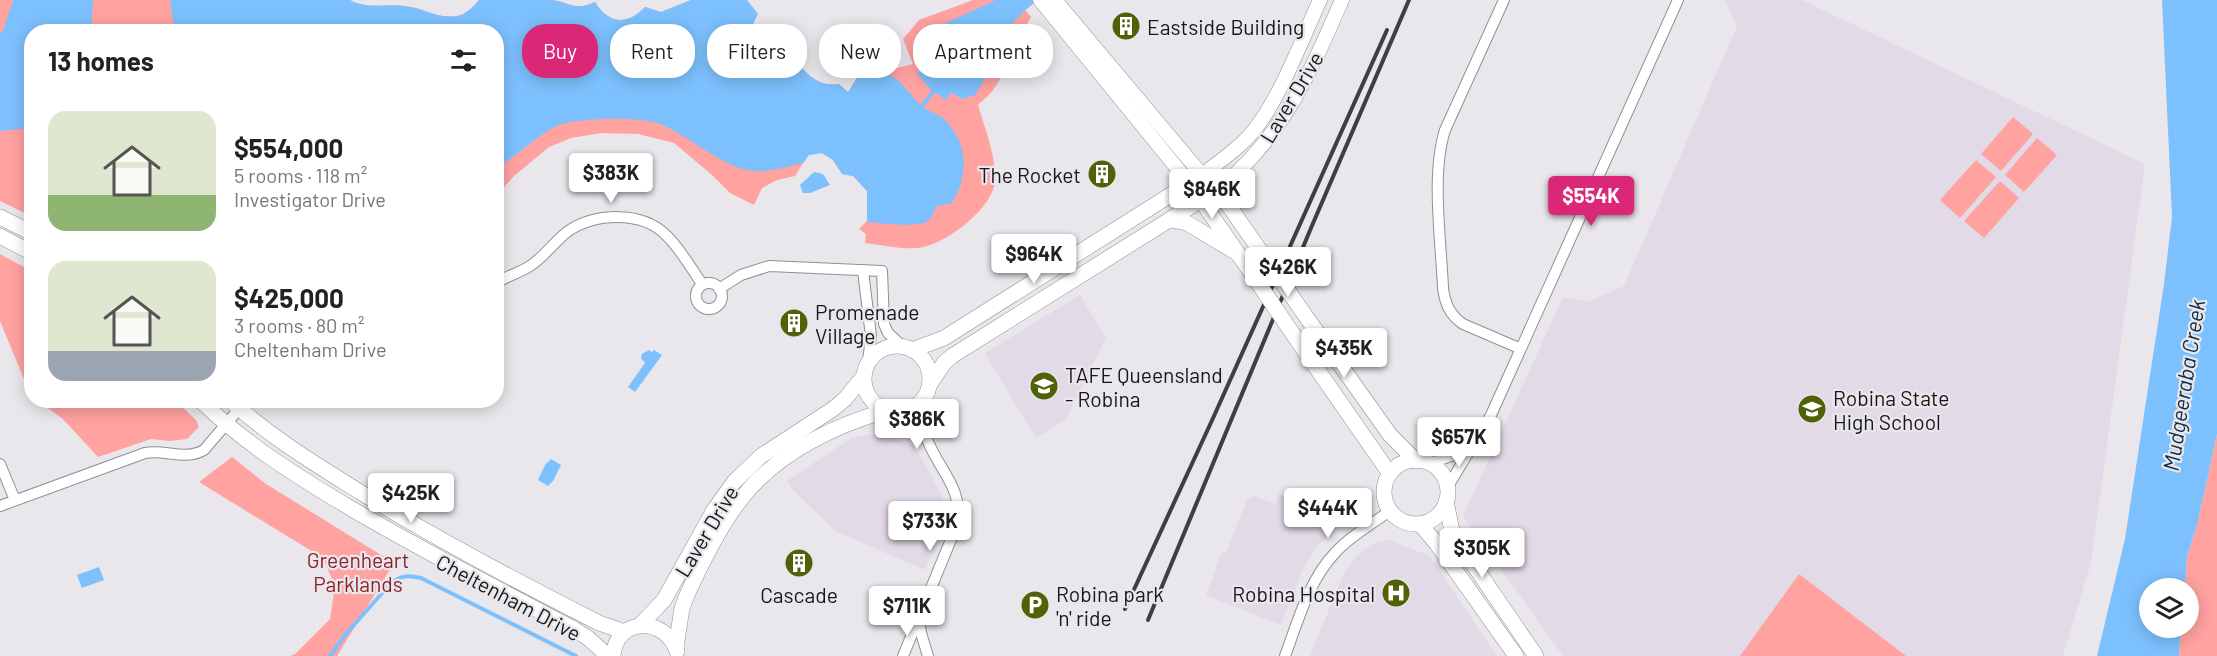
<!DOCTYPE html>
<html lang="en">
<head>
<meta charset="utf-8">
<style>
  :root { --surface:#fff; --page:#f6f6f6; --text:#222; --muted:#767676; --accent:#db2777 }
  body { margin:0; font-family:Barlow,sans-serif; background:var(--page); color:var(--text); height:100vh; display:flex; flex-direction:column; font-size:22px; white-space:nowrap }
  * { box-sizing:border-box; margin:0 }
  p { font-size:20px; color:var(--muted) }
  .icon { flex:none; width:33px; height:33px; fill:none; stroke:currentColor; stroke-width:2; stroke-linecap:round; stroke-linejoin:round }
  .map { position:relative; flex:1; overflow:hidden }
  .panel { position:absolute; left:24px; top:24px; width:480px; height:384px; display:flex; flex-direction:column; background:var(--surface); border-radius:24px; box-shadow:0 3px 15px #0003 }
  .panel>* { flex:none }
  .guide { position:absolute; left:522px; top:24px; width:570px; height:54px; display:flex; gap:12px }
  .controls { position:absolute; left:2139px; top:578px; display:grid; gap:12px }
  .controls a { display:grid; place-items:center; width:60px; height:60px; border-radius:50%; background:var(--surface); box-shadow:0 3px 15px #0003; font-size:30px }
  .price { position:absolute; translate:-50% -51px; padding:0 14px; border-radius:6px; background:#fff; color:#222; font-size:20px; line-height:39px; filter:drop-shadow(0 2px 3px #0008) }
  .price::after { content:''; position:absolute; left:50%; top:36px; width:18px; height:14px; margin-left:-9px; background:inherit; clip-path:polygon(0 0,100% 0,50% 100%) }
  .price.selected { background:var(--accent); color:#fff }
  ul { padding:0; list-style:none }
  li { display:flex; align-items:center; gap:18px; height:150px; padding:0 24px }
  li span { display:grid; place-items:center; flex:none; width:168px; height:120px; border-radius:18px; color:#555 }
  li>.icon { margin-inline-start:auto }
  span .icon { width:72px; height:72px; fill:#fffc; stroke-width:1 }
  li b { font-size:26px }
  h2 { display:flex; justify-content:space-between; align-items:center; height:72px; padding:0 24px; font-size:26px }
  .pill { padding:0 21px; border-radius:24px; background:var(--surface); box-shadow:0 3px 15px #0003; font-size:21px; line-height:54px }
  .pill.selected { background:var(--accent); color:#fff }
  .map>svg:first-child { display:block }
  .built { fill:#e2dae7 }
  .green { fill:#ffa2a0 }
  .water { fill:#7cc0fd }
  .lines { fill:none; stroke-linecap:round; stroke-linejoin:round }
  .stream { stroke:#7cc0fd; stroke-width:4 }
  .minor-casing { stroke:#928f94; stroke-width:12 }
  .tertiary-casing { stroke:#928f94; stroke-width:15 }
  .secondary-casing { stroke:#928f94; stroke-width:16 }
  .minor { stroke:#fff; stroke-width:10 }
  .tertiary { stroke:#fff; stroke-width:14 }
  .secondary { stroke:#fff; stroke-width:15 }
  .rail { stroke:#403e41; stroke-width:4 }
  .secondary-bridge-casing { stroke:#928f94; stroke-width:16; stroke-linecap:butt }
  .secondary-bridge { stroke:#fff; stroke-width:15 }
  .labels { text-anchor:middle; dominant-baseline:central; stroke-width:4.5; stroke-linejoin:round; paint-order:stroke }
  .poi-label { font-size:21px; fill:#181618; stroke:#eae7ec; text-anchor:start }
  .street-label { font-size:21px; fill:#181618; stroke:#eae7ec }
  .park-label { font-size:21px; fill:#8c212b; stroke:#eae7ec }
  .water-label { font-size:22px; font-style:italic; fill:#102d46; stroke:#eae7ec }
</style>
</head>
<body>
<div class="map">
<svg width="2217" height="656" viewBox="0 0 2217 656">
  <rect width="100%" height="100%" fill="#eae7ec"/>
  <g class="built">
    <polygon points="1725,0 1802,0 2145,164 2091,563 2063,656 1563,656 1463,516 1563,297 1588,302 1624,286 1737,26"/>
    <polygon points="1080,295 1106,338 1066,419 1036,438 985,353"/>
    <polygon points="879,434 912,445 923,460 947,506 946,517 925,570 835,531 793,490 787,481 853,437"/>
    <polygon points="1279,494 1312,508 1309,516 1327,524 1333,531 1316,547 1302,572 1281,625 1206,595 1222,552 1226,553 1247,499 1255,496 1275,504"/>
    <polygon points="1389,540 1430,556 1497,656 1310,656 1343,575 1356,557 1367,547 1377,542"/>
  </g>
  <g class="green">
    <path d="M0,0H349C368,10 385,3 405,6C425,8 440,21 461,15C468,12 474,6 479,0C502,0 526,0 550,0C570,1 572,12 595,2C609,25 628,25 645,7L661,12L691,0H747L758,14C742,40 763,60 790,55C806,71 814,87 839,84L848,92L857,78L913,64L903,39L919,20L973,0H1017L1031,17C1017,39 1011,66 995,87C991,94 984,99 978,105C985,129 996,155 995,181C993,208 949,241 924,247C906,251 883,245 865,243L866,234L859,229L867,221V191L853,176L842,174L833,160L822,153L808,155L795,176L777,180L762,188L754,205L730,193L712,175L674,143L638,134L601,133L571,138L549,147L514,176L497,195L496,32H32L31,216L0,201Z"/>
    <polygon points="2013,117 2033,134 2001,171 1981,154"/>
    <polygon points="2037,138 2057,155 2024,192 2005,175"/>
    <polygon points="1976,160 1996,177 1960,218 1940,200"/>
    <polygon points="2000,181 2019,198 1984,238 1964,221"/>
    <polygon points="0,254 31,271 31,396 0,321"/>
    <polygon points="38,401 176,401 196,420 199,427 187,439 169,441 151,439 98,457 63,419"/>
    <polygon points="2217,434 2217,656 2179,656 2181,627 2188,627 2188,588 2185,588 2187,556 2197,525"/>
    <polygon points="232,457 266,484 394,563 337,656 290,656 295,654 330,619 335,586 323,558 199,482"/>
    <polygon points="1799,574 1906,656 1740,656"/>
  </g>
  <g class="water">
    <polygon points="13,0 93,0 91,31 32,32 31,128 0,131 0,34 4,28"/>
    <path d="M170,0H350C368,10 385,3 405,6C425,8 440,21 461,15C468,12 474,6 479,0C502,0 526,0 550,0C570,1 572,12 595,2C609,25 628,25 645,7L661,12L691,0H747L758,14C742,40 763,60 790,55C806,71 814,87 839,84L848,92L857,78C864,77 873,73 880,73C900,74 909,96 923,107C930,112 941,115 946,121C969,146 968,176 952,203L937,206C934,210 933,216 930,219C923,229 879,223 867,222V191L853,176L842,174L833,160L822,153L809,155L803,163C787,167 770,172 753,171C726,169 689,137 663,125C642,116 589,118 566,123C544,127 517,158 497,167L496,32L178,31L173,21Z"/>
    <polygon points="996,0 1038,0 1023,12 1008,28 998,57 975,95 963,99 951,93 946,100 930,89 917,73 923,69 914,46 919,35"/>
    <polygon points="2162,0 2217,0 2217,434 2197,525 2187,556 2185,588 2150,588 2150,627 2181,627 2179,656 2097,656 2125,539 2164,284 2172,217"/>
    <polygon points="814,172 823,174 830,185 810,193 803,193 800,185"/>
    <polygon points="649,350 652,352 654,350 662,355 635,392 628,387 645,363 641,358 642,354"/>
    <polygon points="551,459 561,465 553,481 548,486 538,480 545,465"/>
    <polygon points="99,567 104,580 82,588 77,575"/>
  </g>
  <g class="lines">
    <g class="stream">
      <polyline points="922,106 933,92"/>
      <path d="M330,656L345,635L391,583C402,575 408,575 421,578L576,656"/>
    </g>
    <g class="minor-casing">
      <g id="minor">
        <path d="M1504,0L1445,130C1431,174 1441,240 1443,288C1445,304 1450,315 1463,324L1519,348"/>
        <polyline points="863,271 871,336 868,362"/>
        <circle cx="709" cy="296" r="13"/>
        <path d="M496,283C507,276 519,273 530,266C544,257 554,242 567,232C594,213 642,210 667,236C681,250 691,268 702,284"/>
        <polyline points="719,289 741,275 769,266 882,271 884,324 888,333 902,346"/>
        <polyline points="0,464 15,500"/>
        <polyline points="1428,464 1451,456 1474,442"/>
        <polyline points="1447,488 1491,415 1678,0"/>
        <path d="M0,506L145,453C165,449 185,461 204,450L239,409"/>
        <polyline points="919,619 921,633 928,656"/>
        <path d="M903,656L957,525C964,488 939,471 927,439C922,425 924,411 925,397"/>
        <path d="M1285,656C1298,621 1309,580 1335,553C1350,536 1372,524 1390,511"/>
      </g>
    </g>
    <g class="tertiary-casing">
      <g id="tertiary">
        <polyline points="1040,0 1190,184"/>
        <path d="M1055,0L1202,175C1220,161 1241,147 1255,129C1281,96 1302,39 1320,0"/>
        <path d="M1217,190C1282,139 1310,73 1342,0"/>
      </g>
    </g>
    <g class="secondary-casing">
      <g id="secondary">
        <polyline points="1196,193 1252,274"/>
        <polyline points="0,217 32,233"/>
        <polyline points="1171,220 1187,223 1237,253"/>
        <polyline points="0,236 32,253"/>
        <polyline points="1307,318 1390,435 1416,461"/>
        <polyline points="1297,340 1390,474"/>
        <circle cx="897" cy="379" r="33"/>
        <polyline points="912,350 944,338 1202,175 1229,206 1261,252"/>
        <polyline points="930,384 944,363 952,356 1217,190"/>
        <path d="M200,400C245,444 298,477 352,509C425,552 500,590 574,629L588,638L608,656"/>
        <path d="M230,400C270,437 315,464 360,492C438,540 518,582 599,623L625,632"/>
        <circle cx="1416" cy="492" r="32"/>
        <polyline points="1446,501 1452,531 1460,545 1536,656"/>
        <polyline points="1420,524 1436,543 1516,656"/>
        <polyline points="640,625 664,600 714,510 734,482 761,456 833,409 845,399 863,377"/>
        <path d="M676,647L682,608L687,595C702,562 719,527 741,499C776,454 831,427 885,411"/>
        <path d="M613,656C616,617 665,616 677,651"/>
      </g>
    </g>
    <use href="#minor" class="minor"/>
    <use href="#tertiary" class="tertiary"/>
    <use href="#secondary" class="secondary"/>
    <g class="rail">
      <polyline points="1125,609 1214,416 1387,30"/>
      <polyline points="1148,620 1311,228 1409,0"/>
    </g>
    <g class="secondary-bridge-casing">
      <g id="secondary-bridge">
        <polyline points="1261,252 1307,318"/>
        <polyline points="1252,274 1297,340"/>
      </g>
    </g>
    <use href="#secondary-bridge" class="secondary-bridge"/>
  </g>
  <defs>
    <g id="building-disc" transform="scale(1.5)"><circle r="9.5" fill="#506108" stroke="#eae7ec"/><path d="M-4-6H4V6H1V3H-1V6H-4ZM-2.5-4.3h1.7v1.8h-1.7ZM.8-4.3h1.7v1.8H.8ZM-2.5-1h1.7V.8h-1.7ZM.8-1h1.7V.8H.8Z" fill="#fff"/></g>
    <g id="university-disc" transform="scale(1.5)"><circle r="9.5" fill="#506108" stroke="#eae7ec"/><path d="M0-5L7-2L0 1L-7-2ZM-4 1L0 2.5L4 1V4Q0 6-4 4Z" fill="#fff"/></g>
    <g id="school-disc" transform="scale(1.5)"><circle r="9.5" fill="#506108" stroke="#eae7ec"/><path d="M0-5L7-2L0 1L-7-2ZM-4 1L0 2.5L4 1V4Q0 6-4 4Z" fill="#fff"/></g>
    <g id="hospital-disc" transform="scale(1.5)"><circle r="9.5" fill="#506108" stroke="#eae7ec"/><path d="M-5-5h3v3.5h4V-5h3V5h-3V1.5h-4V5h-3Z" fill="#fff"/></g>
    <g id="parking-disc" transform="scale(1.5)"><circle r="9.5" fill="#506108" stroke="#eae7ec"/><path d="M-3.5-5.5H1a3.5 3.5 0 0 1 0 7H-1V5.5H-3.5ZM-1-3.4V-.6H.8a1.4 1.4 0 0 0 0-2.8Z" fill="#fff"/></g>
  </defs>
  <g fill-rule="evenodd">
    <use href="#building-disc" x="1126" y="26"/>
    <use href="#building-disc" x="1102" y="174"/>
    <use href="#building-disc" x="794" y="323"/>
    <use href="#university-disc" x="1044" y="386"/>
    <use href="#school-disc" x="1812" y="409"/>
    <use href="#building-disc" x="799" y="563"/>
    <use href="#hospital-disc" x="1396" y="593"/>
    <use href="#parking-disc" x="1035" y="605"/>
  </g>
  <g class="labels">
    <g class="poi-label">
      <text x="1147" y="26">Eastside Building</text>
      <text x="1081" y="174" text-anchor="end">The Rocket</text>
      <text x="815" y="311">Promenade<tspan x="815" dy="24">Village</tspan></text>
      <text x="1065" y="374">TAFE Queensland<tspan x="1065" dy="24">- Robina</tspan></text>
      <text x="1833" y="397">Robina State<tspan x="1833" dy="24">High School</tspan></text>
      <text x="1056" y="593">Robina park<tspan x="1056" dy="24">'n' ride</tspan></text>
      <text x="1375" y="593" text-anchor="end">Robina Hospital</text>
      <text x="799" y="594" text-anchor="middle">Cascade</text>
    </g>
    <g class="street-label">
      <text transform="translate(1291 97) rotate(-59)">Laver Drive</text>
      <text transform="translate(706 531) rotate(-59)">Laver Drive</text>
      <text transform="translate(509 597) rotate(28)">Cheltenham Drive</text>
    </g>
    <g class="park-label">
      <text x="358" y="559">Greenheart<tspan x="358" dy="24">Parklands</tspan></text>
    </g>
    <g class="water-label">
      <text transform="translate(2183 385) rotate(-81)">Mudgeeraba Creek</text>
    </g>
  </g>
</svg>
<div class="controls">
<a><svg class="icon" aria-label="layers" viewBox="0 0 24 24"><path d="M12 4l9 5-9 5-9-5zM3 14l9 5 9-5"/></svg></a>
</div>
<b class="price" style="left:611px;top:204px">$383K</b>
<b class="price" style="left:1212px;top:220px">$846K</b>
<b class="price selected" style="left:1591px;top:227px">$554K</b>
<b class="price" style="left:1034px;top:285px">$964K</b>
<b class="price" style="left:1288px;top:298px">$426K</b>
<b class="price" style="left:1344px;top:379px">$435K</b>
<b class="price" style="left:917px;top:450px">$386K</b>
<b class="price" style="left:1459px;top:468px">$657K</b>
<b class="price" style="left:411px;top:524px">$425K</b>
<b class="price" style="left:1328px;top:539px">$444K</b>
<b class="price" style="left:930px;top:552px">$733K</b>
<b class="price" style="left:1482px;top:579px">$305K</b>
<b class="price" style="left:907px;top:637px">$711K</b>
<div class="guide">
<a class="pill selected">Buy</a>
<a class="pill">Rent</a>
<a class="pill">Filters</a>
<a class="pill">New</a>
<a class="pill">Apartment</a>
</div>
<section class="panel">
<h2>13 homes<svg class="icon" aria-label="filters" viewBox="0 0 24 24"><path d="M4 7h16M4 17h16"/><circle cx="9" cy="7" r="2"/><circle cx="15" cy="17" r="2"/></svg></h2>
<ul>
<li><span style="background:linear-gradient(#dfe7d0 70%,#8fb573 0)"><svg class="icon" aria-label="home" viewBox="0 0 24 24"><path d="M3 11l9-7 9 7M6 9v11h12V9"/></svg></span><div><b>$554,000</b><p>5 rooms · 118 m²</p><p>Investigator Drive</p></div></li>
<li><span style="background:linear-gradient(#dfe7d0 75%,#9aa5b1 0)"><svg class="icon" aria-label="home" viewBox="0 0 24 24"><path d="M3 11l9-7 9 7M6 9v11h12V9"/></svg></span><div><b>$425,000</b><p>3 rooms · 80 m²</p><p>Cheltenham Drive</p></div></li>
</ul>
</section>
</div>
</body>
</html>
